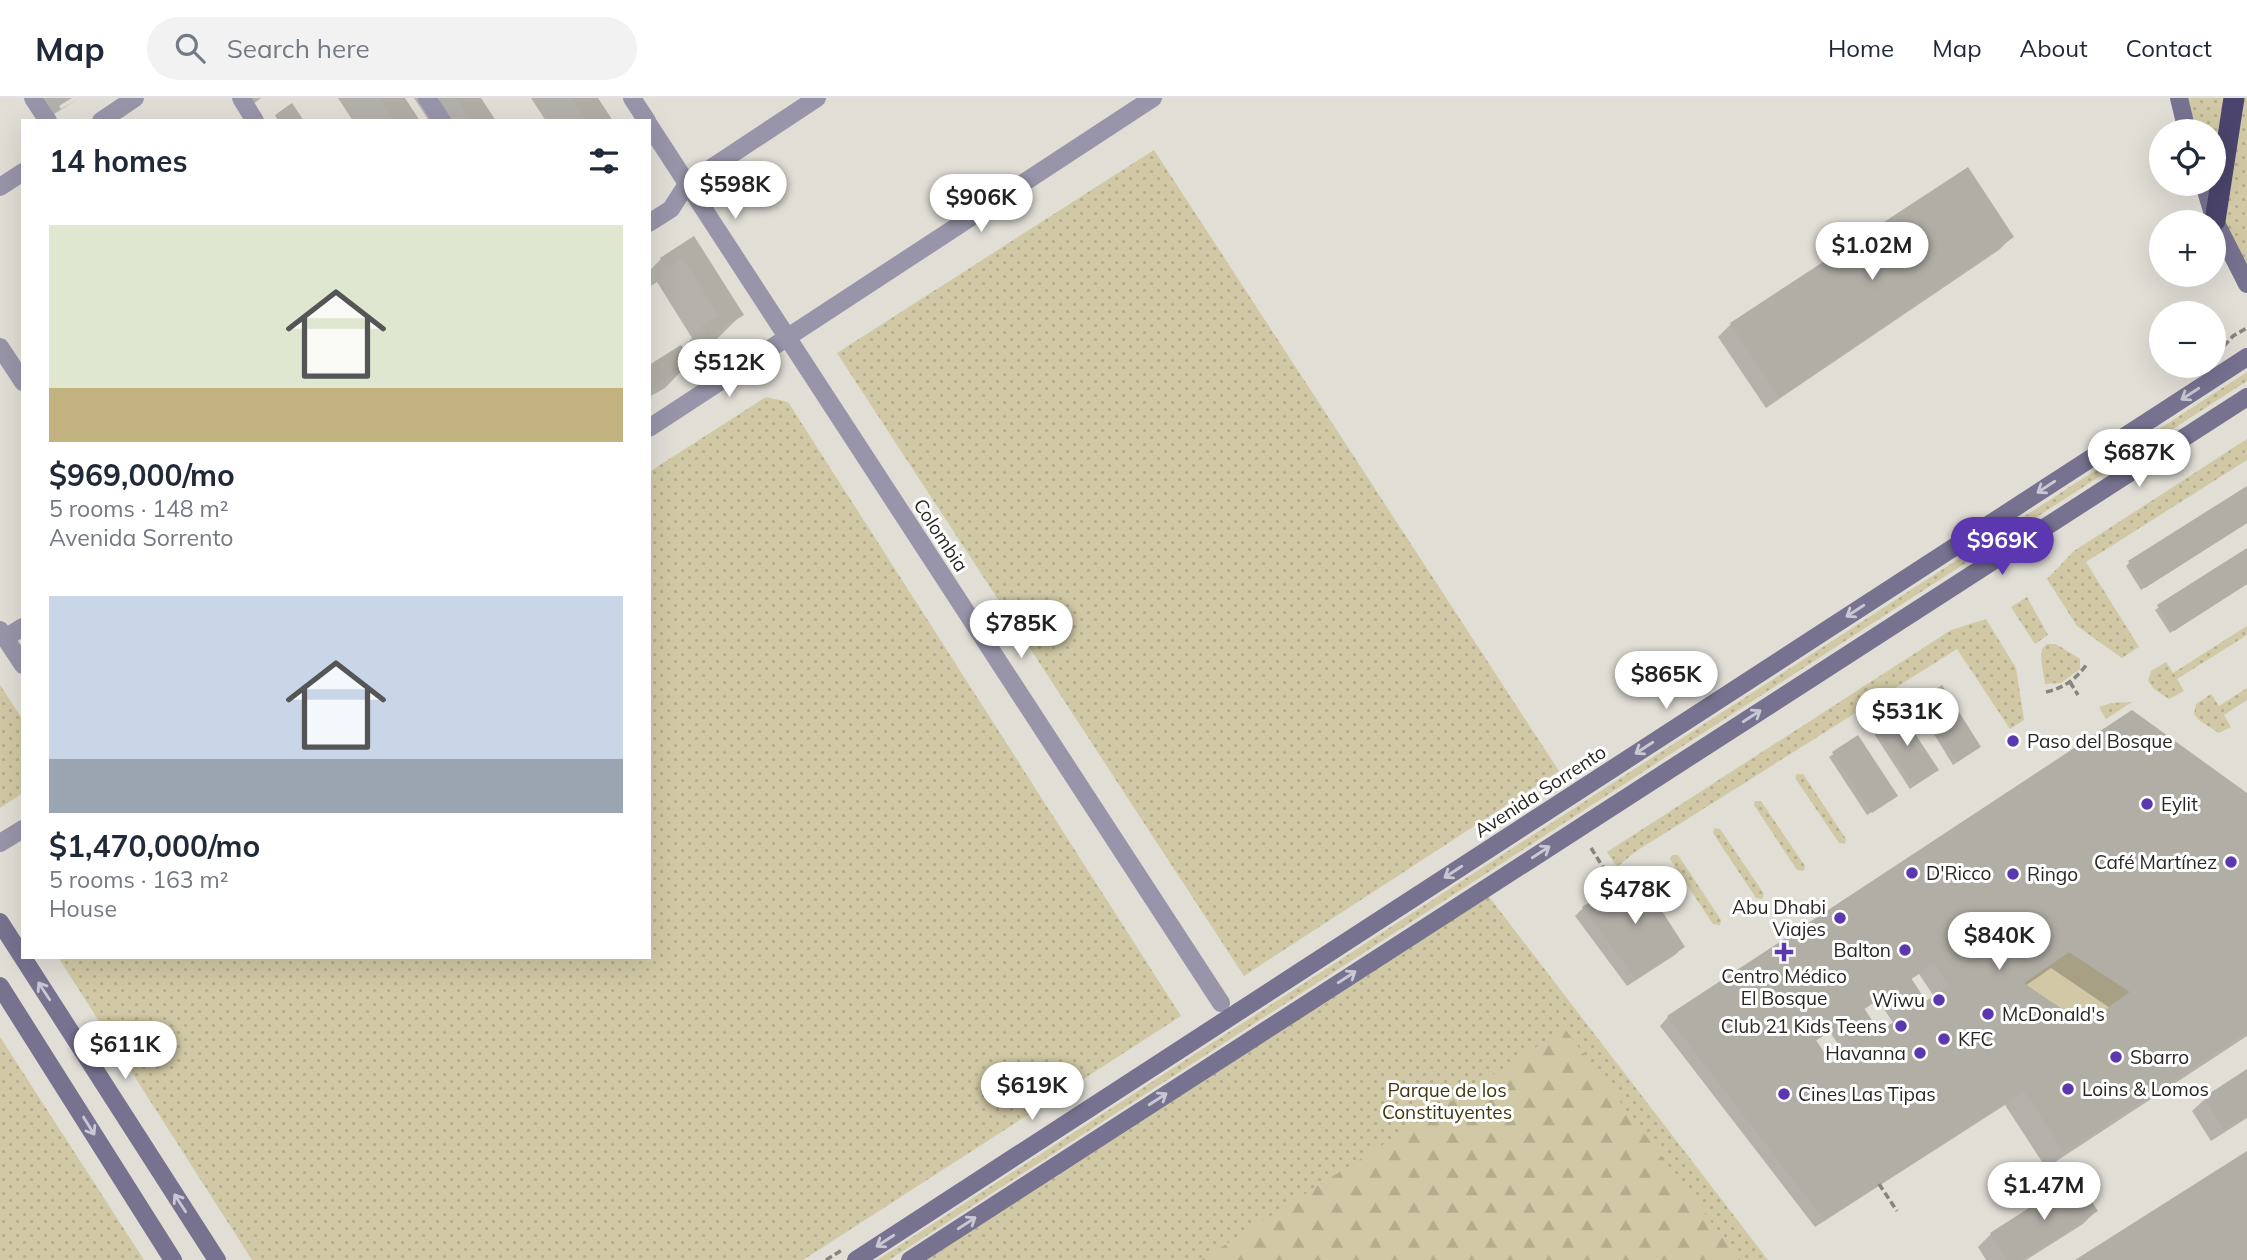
<!DOCTYPE html>
<html lang="en">
<head>
<meta charset="utf-8">
<style>
  :root { --surface:#fff; --page:#f2f2f3; --text:#1f2937; --muted:#747a83; --line:#e0e1e3; --accent:#5b38b0 }
  body { margin:0; font-family:Mulish,sans-serif; background:var(--page); color:var(--text); height:100vh; display:flex; flex-direction:column; font-size:26px; white-space:nowrap }
  * { box-sizing:border-box; margin:0 }
  p { font-size:23px; color:var(--muted) }
  .icon { flex:none; width:38px; height:38px; fill:none; stroke:currentColor; stroke-width:2; stroke-linecap:round; stroke-linejoin:round }
  .map { position:relative; flex:1; overflow:hidden }
  .panel { position:absolute; left:21px; top:21px; width:630px; height:840px; display:flex; flex-direction:column; background:var(--surface); border-radius:0px; box-shadow:0 7px 28px #0002 }
  .panel>* { flex:none }
  .buttons { position:absolute; left:2149px; top:21px; display:grid; gap:14px }
  .buttons a { display:grid; place-items:center; width:77px; height:77px; border-radius:50%; background:var(--surface); box-shadow:0 7px 28px #0002; font-size:35px }
  .price { position:absolute; translate:-50% -60px; padding:0 16px; border-radius:24px; background:#fff; color:#222; font-size:23px; line-height:46px; filter:drop-shadow(0 2px 4px #0008) }
  .price::after { content:''; position:absolute; left:50%; top:42px; width:21px; height:16px; margin-left:-10px; background:inherit; clip-path:polygon(0 0,100% 0,50% 100%) }
  .price.selected { background:var(--accent); color:#fff }
  ul { padding:0; list-style:none }
  li { display:grid; align-content:center; gap:14px; height:371px; padding:0 28px }
  li span { display:grid; place-items:center; height:217px; border-radius:0px; color:#555 }
  li>.icon { margin-inline-start:auto }
  span .icon { width:126px; height:126px; fill:#fffc; stroke-width:1 }
  li b { font-size:30px }
  h2 { display:flex; justify-content:space-between; align-items:center; height:84px; padding:0 28px; font-size:30px }
  header { display:flex; align-items:center; gap:42px; box-sizing:border-box; height:98px; padding:0 35px; background:var(--surface); border-bottom:2px solid var(--line) }
  header strong { font-size:33px }
  nav { display:flex; gap:38px; margin-inline-start:auto; font-size:24px }
  .search { width:490px; height:63px; background:var(--page); display:flex; align-items:center; gap:18px; box-sizing:border-box; padding:0 24px; border-radius:38px; color:var(--muted); font-size:26px }
  .map>svg:first-child { display:block }
  .grass { fill:url(#grass-dots) }
  .forest { fill:url(#forest-firs) }
  .green { fill:#d1c9a5 }
  .shadow { fill:#0003; fill-rule:evenodd }
  .building { fill:#b0aea5; fill-rule:evenodd }
  .lines { fill:none; stroke-linecap:round; stroke-linejoin:round }
  .path { stroke:#86847e; stroke-width:3.5; stroke-dasharray:7 3.5; stroke-linecap:butt }
  .street { stroke:#9895aa; stroke-width:18 }
  .secondary { stroke:#767290; stroke-width:18 }
  .highway { stroke:#4b446c; stroke-width:21 }
  .oneway { stroke:#c8c7d3 }
  .poi-dot { fill:#5b38b0; stroke:#fff; stroke-width:2.5 }
  .labels { text-anchor:middle; dominant-baseline:central; stroke-width:6; stroke-linejoin:round; paint-order:stroke }
  .street-label { font-size:19px; fill:#282724; stroke:#fff }
  .poi-label { font-size:19px; fill:#282724; stroke:#fff; text-anchor:start }
  .park-label { font-size:19px; fill:#413810; stroke:#fff }
</style>
</head>
<body>
<header>
<strong>Map</strong>
<div class="search"><svg class="icon" aria-label="search" viewBox="0 0 24 24"><circle cx="10" cy="10" r="6"/><path d="M15 15l6 6"/></svg>Search here</div>
<nav><a>Home</a><a>Map</a><a>About</a><a>Contact</a></nav>
</header>
<div class="map">
<svg width="2247" height="1162" viewBox="0 0 2247 1162">
  <defs>
    <pattern id="grass-dots" width="8" height="8" patternUnits="userSpaceOnUse" patternTransform="scale(1.75)"><rect width="8" height="8" fill="#d1c9a5"/><path d="M2 2h.1M6 6h.1" fill="none" stroke="#b3ad8e" stroke-width="1.8" stroke-linecap="round"/></pattern>
    <pattern id="forest-firs" width="22" height="20" patternUnits="userSpaceOnUse" patternTransform="scale(1.75)"><rect width="22" height="20" fill="#d1c9a5"/><path d="M5 1l3.5 6h-7zM16 11l3.5 6h-7z" fill="#b3ad8e"/></pattern>
  </defs>
  <rect width="100%" height="100%" fill="#e0ded5"/>
  <g class="grass">
    <polygon points="2179,0 2247,0 2247,186 2215,123 2214,33 2187,33"/>
    <polygon points="1154,52 1559,673 1244,878 837,255"/>
    <polygon points="2247,274 2247,283 889,1162 877,1162"/>
    <polygon points="766,299 788,304 1181,918 803,1162 252,1162 58,859 649,859 649,374"/>
    <polygon points="2247,341 2247,362 2086,464 2139,549 2122,560 2077,528 2047,481 2074,453"/>
    <polygon points="2027,499 2048,537 2035,546 2011,509"/>
    <polygon points="1986,521 2016,570 2024,622 2010,631 1957,551 1635,754 1617,769 1607,754 1951,532"/>
    <polygon points="2247,528 2247,537 2177,581 2184,593 2169,601 2154,591 2148,583 2151,573 2166,564 2173,575"/>
    <polygon points="2047,546 2056,546 2080,561 2080,571 2061,585 2045,586 2041,561 2042,551"/>
    <polygon points="0,587 23,622 23,695 0,710"/>
    <polygon points="2247,590 2247,602 2224,617 2231,629 2219,635 2200,623 2194,616 2196,606 2211,596 2219,608"/>
    <polygon points="2132,604 2106,621 2099,609 2111,605"/>
    <polygon points="1797,676 1803,676 1846,741 1845,746 1839,745 1795,680"/>
    <polygon points="1755,703 1761,703 1805,768 1804,773 1797,772 1754,707"/>
    <polygon points="1714,730 1720,731 1764,796 1762,801 1756,800 1713,735"/>
    <polygon points="1672,757 1678,757 1721,822 1720,827 1713,826 1670,761"/>
    <polygon points="1483,791 1768,1162 910,1162"/>
    <polygon points="0,939 144,1162 0,1162"/>
  </g>
  <polygon class="forest" points="1565,931 1740,1162 1201,1162"/>
  <polygon class="green" points="2069,854 2130,894 2085,926 2024,885"/>
  <g class="shadow">
    <polygon points="44,0 72,0 59,8 61,11 80,0 54,16"/>
    <polygon points="241,0 261,0 248,10"/>
    <polygon points="338,0 403,0 418,23 353,23"/>
    <polygon points="414,0 479,0 494,23 429,23"/>
    <polygon points="531,0 595,0 611,23 546,23"/>
    <polygon points="2012,139 1999,152 1766,310 1718,239 1731,226"/>
    <polygon points="694,141 741,217 716,242 687,260 690,264 665,290 649,299 649,269 681,251 692,240 657,184 649,189 649,173 661,161"/>
    <polygon points="2247,390 2247,425 2141,492 2126,468 2130,464"/>
    <polygon points="2247,452 2247,486 2170,535 2155,512"/>
    <polygon points="1919,604 1975,652 1953,667 1916,607"/>
    <polygon points="1876,631 1933,675 1910,691 1873,634"/>
    <polygon points="1857,640 1892,701 1867,717 1829,659"/>
    <path d="M2247,697V938L2046,1070L2005,1007L1815,1129L1660,928L1668,919L1883,778ZM2051,870L2110,910L2085,928L2025,888ZM1919,876L1935,900L1926,905L1910,882ZM1878,902L1894,926L1879,936L1863,912ZM1830,934L1845,957L1830,967L1815,943Z"/>
    <polygon points="1583,810 1683,849 1675,857 1627,888 1575,818"/>
    <polygon points="2247,974 2247,1020 2211,1043 2192,1013 2205,1001"/>
    <polygon points="2096,1113 2083,1126 2026,1162 1986,1162 1978,1149 1991,1136"/>
  </g>
  <g class="building">
    <polygon points="380,0 405,0 420,23 395,23"/>
    <polygon points="456,0 481,0 496,23 471,23"/>
    <polygon points="572,0 598,0 613,23 587,23"/>
    <polygon points="292,5 304,23 278,23 275,17"/>
    <polygon points="1968,69 2014,139 1779,299 1730,225"/>
    <polygon points="694,138 744,217 708,239 701,229 719,218 683,160 667,170 660,160"/>
    <polygon points="681,247 692,265 649,292 649,267"/>
    <polygon points="2247,388 2247,425 2145,490 2128,463"/>
    <polygon points="2247,450 2247,486 2174,533 2157,507"/>
    <polygon points="1942,587 1981,649 1957,664 1918,602"/>
    <path d="M2132,612L2247,695V934L2064,1054L2024,993L1824,1122L1667,918ZM2069,854L2130,894L2085,926L2024,885ZM1934,865L1949,888L1926,903L1911,880ZM1887,895L1902,919L1879,933L1864,910ZM1839,927L1854,950L1831,965L1816,942Z"/>
    <polygon points="1900,613 1939,672 1914,688 1875,629"/>
    <polygon points="1858,637 1898,698 1872,715 1832,654"/>
    <polygon points="1637,774 1685,849 1636,881 1582,809"/>
    <polygon points="2247,971 2247,1017 2224,1032 2204,999"/>
    <polygon points="2247,1053 2247,1162 2075,1162"/>
    <polygon points="2076,1080 2098,1113 2022,1162 2007,1162 1990,1135"/>
  </g>
  <g class="lines">
    <g class="path">
      <polyline points="2217,256 2233,238 2247,230"/>
      <polyline points="2070,584 2078,597"/>
      <path d="M2046,594C2064,590 2076,581 2087,566"/>
      <polyline points="1591,750 1613,785"/>
      <polyline points="1879,1086 1897,1113"/>
      <polyline points="826,1162 842,1152"/>
    </g>
    <g class="street">
      <polyline points="33,0 48,23"/>
      <polyline points="241,0 255,23"/>
      <polyline points="427,0 442,23"/>
      <polyline points="632,0 647,23"/>
      <polyline points="101,23 135,0"/>
      <polyline points="649,27 1221,905"/>
      <polyline points="0,89 23,74"/>
      <polyline points="649,125 671,111 687,86 817,0"/>
      <polyline points="0,249 23,284"/>
      <polyline points="649,330 1153,0"/>
      <polyline points="0,532 23,567"/>
      <polyline points="5,540 23,529"/>
      <polyline points="0,745 23,731"/>
    </g>
    <g class="secondary">
      <polyline points="2179,0 2187,33"/>
      <polyline points="2204,86 2215,123 2247,186"/>
      <polyline points="0,824 217,1162"/>
      <polyline points="0,888 173,1162"/>
      <polyline points="856,1162 2247,259"/>
      <polyline points="910,1162 2247,299"/>
    </g>
    <polyline class="highway" points="2215,123 2234,0"/>
  </g>
  <defs><path id="oneway-shaft" d="M-6 0H5M1.5-3L5.5 0L1.5 3" fill="none" stroke-width="1.6" stroke-linecap="round" stroke-linejoin="round" transform="scale(1.75)"/></defs>
  <g class="oneway">
    <use href="#oneway-shaft" transform="translate(2190 296) rotate(147)"/>
    <use href="#oneway-shaft" transform="translate(2046 389) rotate(147)"/>
    <use href="#oneway-shaft" transform="translate(1855 513) rotate(147)"/>
    <use href="#oneway-shaft" transform="translate(1752 618) rotate(-33)"/>
    <use href="#oneway-shaft" transform="translate(1644 650) rotate(147)"/>
    <use href="#oneway-shaft" transform="translate(1541 754) rotate(-33)"/>
    <use href="#oneway-shaft" transform="translate(1453 774) rotate(147)"/>
    <use href="#oneway-shaft" transform="translate(1347 879) rotate(-33)"/>
    <use href="#oneway-shaft" transform="translate(44 893) rotate(-123)"/>
    <use href="#oneway-shaft" transform="translate(1158 1001) rotate(-33)"/>
    <use href="#oneway-shaft" transform="translate(89 1028) rotate(58)"/>
    <use href="#oneway-shaft" transform="translate(180 1105) rotate(-123)"/>
    <use href="#oneway-shaft" transform="translate(967 1125) rotate(-33)"/>
    <use href="#oneway-shaft" transform="translate(885 1143) rotate(147)"/>
  </g>
  <g class="poi-dot">
    <circle cx="2013" cy="643" r="7"/>
    <circle cx="2147" cy="706" r="7"/>
    <circle cx="2231" cy="764" r="7"/>
    <circle cx="1912" cy="775" r="7"/>
    <circle cx="2013" cy="776" r="7"/>
    <circle cx="1840" cy="820" r="7"/>
    <circle cx="1905" cy="852" r="7"/>
    <path d="M1780.5 843.5h7v7h7v7h-7v7h-7v-7h-7v-7h7z"/>
    <circle cx="1939" cy="902" r="7"/>
    <circle cx="1988" cy="916" r="7"/>
    <circle cx="1901" cy="928" r="7"/>
    <circle cx="1944" cy="941" r="7"/>
    <circle cx="1920" cy="955" r="7"/>
    <circle cx="2116" cy="959" r="7"/>
    <circle cx="2068" cy="991" r="7"/>
    <circle cx="1784" cy="996" r="7"/>
  </g>
  <g class="labels">
    <g class="street-label">
      <text transform="translate(941 437) rotate(57)">Colombia</text>
      <text transform="translate(1540 693) rotate(-33)">Avenida Sorrento</text>
    </g>
    <g class="poi-label">
      <text x="2027" y="643">Paso del Bosque</text>
      <text x="2161" y="706">Eylit</text>
      <text x="2217" y="764" text-anchor="end">Café Martínez</text>
      <text x="1926" y="775">D'Ricco</text>
      <text x="2027" y="776">Ringo</text>
      <text x="1826" y="809" text-anchor="end">Abu Dhabi<tspan x="1826" dy="22">Viajes</tspan></text>
      <text x="1891" y="852" text-anchor="end">Balton</text>
      <text x="1784" y="878" text-anchor="middle">Centro Médico<tspan x="1784" dy="22">El Bosque</tspan></text>
      <text x="1925" y="902" text-anchor="end">Wiwu</text>
      <text x="2002" y="916">McDonald's</text>
      <text x="1887" y="928" text-anchor="end">Club 21 Kids Teens</text>
      <text x="1958" y="941">KFC</text>
      <text x="1906" y="955" text-anchor="end">Havanna</text>
      <text x="2130" y="959">Sbarro</text>
      <text x="2082" y="991">Loins &amp; Lomos</text>
      <text x="1798" y="996">Cines Las Tipas</text>
    </g>
    <g class="park-label">
      <text x="1447" y="992">Parque de los<tspan x="1447" dy="22">Constituyentes</tspan></text>
    </g>
  </g>
</svg>
<div class="buttons">
<a><svg class="icon" aria-label="locate" viewBox="0 0 24 24"><circle cx="12" cy="12" r="6"/><path d="M12 2v4M12 18v4M2 12h4M18 12h4"/></svg></a>
<a>+</a>
<a>−</a>
</div>
<b class="price" style="left:735px;top:123px">$598K</b>
<b class="price" style="left:981px;top:136px">$906K</b>
<b class="price" style="left:1872px;top:184px">$1.02M</b>
<b class="price" style="left:729px;top:301px">$512K</b>
<b class="price" style="left:2139px;top:391px">$687K</b>
<b class="price selected" style="left:2002px;top:479px">$969K</b>
<b class="price" style="left:1021px;top:562px">$785K</b>
<b class="price" style="left:1666px;top:613px">$865K</b>
<b class="price" style="left:1907px;top:650px">$531K</b>
<b class="price" style="left:1635px;top:828px">$478K</b>
<b class="price" style="left:1999px;top:874px">$840K</b>
<b class="price" style="left:125px;top:983px">$611K</b>
<b class="price" style="left:1032px;top:1024px">$619K</b>
<b class="price" style="left:2044px;top:1124px">$1.47M</b>
<section class="panel">
<h2>14 homes<svg class="icon" aria-label="filters" viewBox="0 0 24 24"><path d="M4 7h16M4 17h16"/><circle cx="9" cy="7" r="2"/><circle cx="15" cy="17" r="2"/></svg></h2>
<ul>
<li><span style="background:linear-gradient(#dfe7d0 75%,#c2b280 0)"><svg class="icon" aria-label="home" viewBox="0 0 24 24"><path d="M3 11l9-7 9 7M6 9v11h12V9"/></svg></span><div><b>$969,000/mo</b><p>5 rooms · 148 m²</p><p>Avenida Sorrento</p></div></li>
<li><span style="background:linear-gradient(#c9d6e8 75%,#9aa5b1 0)"><svg class="icon" aria-label="home" viewBox="0 0 24 24"><path d="M3 11l9-7 9 7M6 9v11h12V9"/></svg></span><div><b>$1,470,000/mo</b><p>5 rooms · 163 m²</p><p>House</p></div></li>
</ul>
</section>
</div>
</body>
</html>
